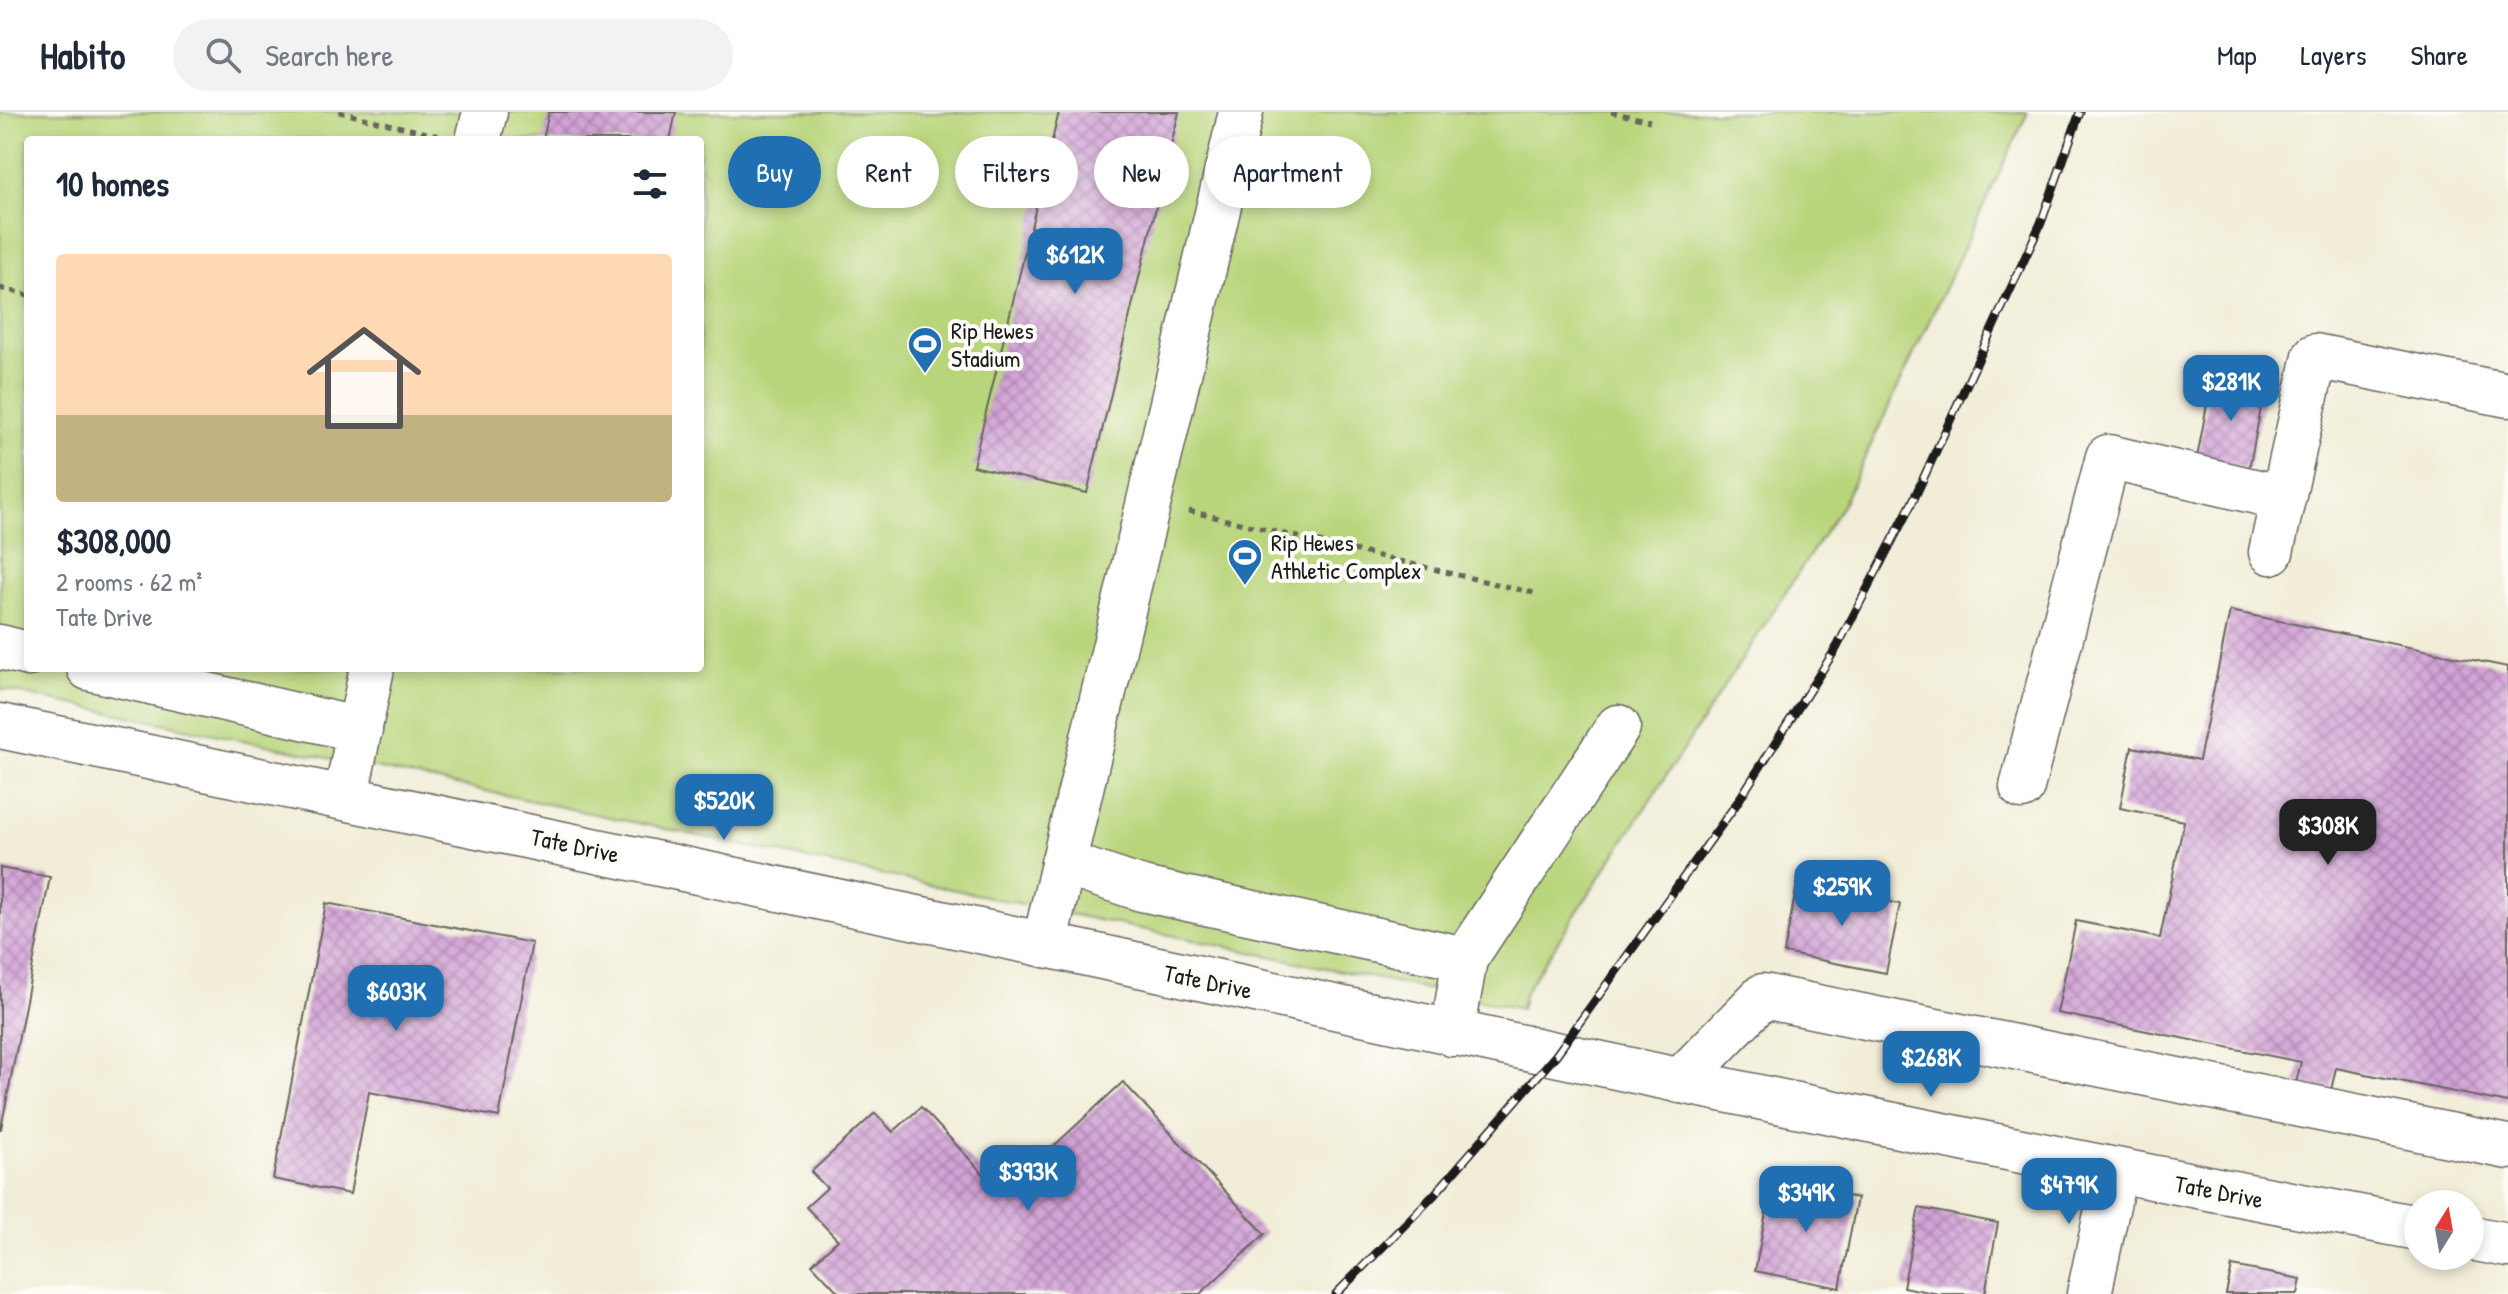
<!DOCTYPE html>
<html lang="en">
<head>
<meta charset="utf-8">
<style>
  :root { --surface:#fff; --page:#f2f2f3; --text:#1f2937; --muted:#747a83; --line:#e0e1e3; --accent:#1f6fb2 }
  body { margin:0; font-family:"Patrick Hand",sans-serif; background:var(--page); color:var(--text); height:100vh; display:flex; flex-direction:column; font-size:30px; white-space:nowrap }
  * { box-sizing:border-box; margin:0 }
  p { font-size:26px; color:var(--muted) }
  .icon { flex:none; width:44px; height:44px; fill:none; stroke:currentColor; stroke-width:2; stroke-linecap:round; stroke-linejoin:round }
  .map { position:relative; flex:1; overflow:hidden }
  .sheet { position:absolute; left:24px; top:24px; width:680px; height:536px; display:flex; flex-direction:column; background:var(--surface); border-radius:8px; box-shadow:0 4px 12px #0003 }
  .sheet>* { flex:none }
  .guide { position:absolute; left:728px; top:24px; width:760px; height:72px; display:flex; gap:16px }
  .needle { width:52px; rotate:11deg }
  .fabs { position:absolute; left:2404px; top:1078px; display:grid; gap:16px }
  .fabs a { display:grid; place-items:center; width:80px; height:80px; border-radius:50%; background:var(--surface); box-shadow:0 4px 12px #0003; font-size:40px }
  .price { position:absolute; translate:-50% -68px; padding:0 18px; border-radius:16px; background:var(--accent); color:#fff; font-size:26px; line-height:52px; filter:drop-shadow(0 2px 4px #0008) }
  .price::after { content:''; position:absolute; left:50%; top:48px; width:24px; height:18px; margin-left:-12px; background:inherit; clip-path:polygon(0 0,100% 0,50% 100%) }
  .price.on { background:#222; color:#fff }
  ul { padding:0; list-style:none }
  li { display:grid; align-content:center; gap:16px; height:424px; padding:0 32px }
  li span { display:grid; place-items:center; height:248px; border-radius:8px; color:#555 }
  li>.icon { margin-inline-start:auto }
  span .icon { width:144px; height:144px; fill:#fffc; stroke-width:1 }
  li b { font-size:34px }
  h2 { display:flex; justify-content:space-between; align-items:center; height:96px; padding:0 32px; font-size:34px }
  .pill { padding:0 28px; border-radius:36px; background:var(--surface); box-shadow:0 4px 12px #0003; font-size:28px; line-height:72px }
  .pill.on { background:var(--accent); color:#fff }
  header { display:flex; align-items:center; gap:48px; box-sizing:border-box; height:112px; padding:0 40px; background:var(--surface); border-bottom:2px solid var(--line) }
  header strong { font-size:38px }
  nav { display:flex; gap:44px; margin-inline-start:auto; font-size:28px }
  .search { width:560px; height:72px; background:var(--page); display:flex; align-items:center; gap:20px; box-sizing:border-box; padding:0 28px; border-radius:44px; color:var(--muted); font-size:30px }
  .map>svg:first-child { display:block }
  .green { fill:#b9d57b; stroke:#6a784c; stroke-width:2; fill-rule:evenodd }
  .building { fill:url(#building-cross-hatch) }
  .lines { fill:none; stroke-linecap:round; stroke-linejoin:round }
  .minor-casing { stroke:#67655e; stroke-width:47 }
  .path { stroke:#67655e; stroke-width:5; stroke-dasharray:6 6; stroke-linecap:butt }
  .minor { stroke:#fff; stroke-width:44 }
  .rail-casing { stroke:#1c1c1c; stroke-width:9 }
  .rail { stroke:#fdfcf7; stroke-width:6; stroke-dasharray:18; stroke-linecap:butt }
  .labels { text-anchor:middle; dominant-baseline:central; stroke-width:8; stroke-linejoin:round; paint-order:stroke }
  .poi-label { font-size:24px; fill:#1c1c1c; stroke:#fdfcf7; text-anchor:start }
  .street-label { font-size:24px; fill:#1c1c1c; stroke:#fdfcf7 }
</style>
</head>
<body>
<header>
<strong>Habito</strong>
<div class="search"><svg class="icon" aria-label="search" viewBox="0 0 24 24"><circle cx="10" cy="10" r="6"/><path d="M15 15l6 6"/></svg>Search here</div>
<nav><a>Map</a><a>Layers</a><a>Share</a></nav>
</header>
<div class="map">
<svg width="2508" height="1182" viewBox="0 0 2508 1182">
  <defs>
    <pattern id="building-cross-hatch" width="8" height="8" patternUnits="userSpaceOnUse" patternTransform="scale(2)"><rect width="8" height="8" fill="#d3a3d7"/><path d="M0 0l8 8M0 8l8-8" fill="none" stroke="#aa84ae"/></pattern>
  </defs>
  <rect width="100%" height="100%" fill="#fdfcf7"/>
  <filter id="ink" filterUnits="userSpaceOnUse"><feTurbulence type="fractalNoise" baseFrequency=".0125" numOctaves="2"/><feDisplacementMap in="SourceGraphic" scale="16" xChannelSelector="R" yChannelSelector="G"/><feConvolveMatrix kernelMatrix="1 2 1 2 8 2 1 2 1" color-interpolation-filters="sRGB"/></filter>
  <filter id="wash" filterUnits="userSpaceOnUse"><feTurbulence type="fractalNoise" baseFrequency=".006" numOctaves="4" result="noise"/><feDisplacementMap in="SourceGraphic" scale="32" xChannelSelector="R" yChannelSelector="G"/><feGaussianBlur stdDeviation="1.8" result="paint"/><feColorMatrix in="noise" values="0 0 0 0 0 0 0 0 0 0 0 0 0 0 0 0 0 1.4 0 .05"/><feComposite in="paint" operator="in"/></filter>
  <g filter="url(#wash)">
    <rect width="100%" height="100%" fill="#f1edd8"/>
    <path class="green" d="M0,0H2028L1842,394L1525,880L1521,897L0,577ZM28,28H700V556H28Z"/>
    <g id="blocks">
      <g class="building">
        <polygon points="549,0 676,0 670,28 543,28"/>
        <polygon points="1059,0 1179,0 1087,381 973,354"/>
        <polygon points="2212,266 2265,276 2249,357 2197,346"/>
        <polygon points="2230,499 2508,555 2508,991 2336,956 2331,978 2296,971 2301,950 2057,901 2076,809 2160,826 2184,709 2120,696 2132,635 2199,648"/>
        <polygon points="0,756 50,765 1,1017 0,1017"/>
        <polygon points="1797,772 1900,792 1886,861 1784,841"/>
        <polygon points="326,791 532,831 499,1005 369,980 350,1082 273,1067"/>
        <polygon points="1123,970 1265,1122 1200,1182 840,1182 812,1152 838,1128 806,1095 827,1076 811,1060 875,1001 893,1020 921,995 1002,1082"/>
        <polygon points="1772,1069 1857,1086 1840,1176 1755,1159"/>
        <polygon points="1919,1096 1998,1111 1985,1182 1939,1182 1903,1175"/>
        <polygon points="2232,1154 2301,1167 2298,1182 2226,1182"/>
      </g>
    </g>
  </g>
  <g filter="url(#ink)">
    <use href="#blocks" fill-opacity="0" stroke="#67655e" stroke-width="2"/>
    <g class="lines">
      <g class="minor-casing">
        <g id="minor">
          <polyline points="478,28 485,0"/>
          <polyline points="2271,440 2315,244 2508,283"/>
          <polyline points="0,535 28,542"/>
          <polyline points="89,556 360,618"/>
          <path d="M0,614C344,687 688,757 1032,830C1494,929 1954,1030 2418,1116"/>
          <polyline points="2022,675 2108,345 2283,386"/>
          <polyline points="346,684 372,556"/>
          <polyline points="1063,751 1142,777 1465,847 1618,615"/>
          <polyline points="1044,833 1241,0"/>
          <polyline points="1452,922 1465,847"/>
          <polyline points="1680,969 1763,884 2508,1035"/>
          <polyline points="2470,1126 2508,1133"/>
          <polyline points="2089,1182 2115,1060"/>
        </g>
      </g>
      <g class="path">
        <polyline points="339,0 439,24"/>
        <polyline points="1611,0 1650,9"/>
        <polyline points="0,176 28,183"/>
        <polyline points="1189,399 1538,482"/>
      </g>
      <use href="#minor" class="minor"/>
      <g class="rail-casing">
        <polyline id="rail" points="1336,1182 1434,1083 1556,943 1737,691 1837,535 1912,391 2041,111 2080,0"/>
      </g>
      <use href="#rail" class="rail"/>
    </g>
  </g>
  <defs>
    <g id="stadium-pin" transform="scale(1.8)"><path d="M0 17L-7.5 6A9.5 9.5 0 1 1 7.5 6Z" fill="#1f6fb2" stroke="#fdfcf7"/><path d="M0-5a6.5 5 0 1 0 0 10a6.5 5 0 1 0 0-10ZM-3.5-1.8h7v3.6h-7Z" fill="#fff"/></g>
  </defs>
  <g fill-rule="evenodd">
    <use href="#stadium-pin" x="925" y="232"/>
    <use href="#stadium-pin" x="1245" y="444"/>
  </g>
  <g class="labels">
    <g class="poi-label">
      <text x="951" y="218">Rip Hewes<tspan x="951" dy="28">Stadium</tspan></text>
      <text x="1271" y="430">Rip Hewes<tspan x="1271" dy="28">Athletic Complex</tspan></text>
    </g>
    <g class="street-label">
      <text transform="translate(575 733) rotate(12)">Tate Drive</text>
      <text transform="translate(1208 869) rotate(12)">Tate Drive</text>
      <text transform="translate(2219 1079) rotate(11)">Tate Drive</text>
    </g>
  </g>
</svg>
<div class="fabs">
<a><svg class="needle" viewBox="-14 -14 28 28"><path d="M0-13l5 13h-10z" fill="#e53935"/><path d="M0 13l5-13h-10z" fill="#747a83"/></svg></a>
</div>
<b class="price" style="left:1075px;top:184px">$612K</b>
<b class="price" style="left:2231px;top:311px">$281K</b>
<b class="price" style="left:724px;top:730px">$520K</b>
<b class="price on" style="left:2328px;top:755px">$308K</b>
<b class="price" style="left:1842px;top:816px">$259K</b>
<b class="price" style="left:396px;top:921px">$603K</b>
<b class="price" style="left:1931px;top:987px">$268K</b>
<b class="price" style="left:1028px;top:1101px">$393K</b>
<b class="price" style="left:2069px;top:1114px">$479K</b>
<b class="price" style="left:1806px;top:1122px">$349K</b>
<div class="guide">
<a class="pill on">Buy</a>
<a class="pill">Rent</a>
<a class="pill">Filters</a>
<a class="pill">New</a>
<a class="pill">Apartment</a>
</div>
<section class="sheet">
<h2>10 homes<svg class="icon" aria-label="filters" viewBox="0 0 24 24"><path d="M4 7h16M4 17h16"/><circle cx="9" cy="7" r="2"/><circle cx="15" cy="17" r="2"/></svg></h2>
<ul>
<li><span style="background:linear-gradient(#ffd9b3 65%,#c2b280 0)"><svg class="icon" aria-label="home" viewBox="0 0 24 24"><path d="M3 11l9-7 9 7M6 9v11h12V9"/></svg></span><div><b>$308,000</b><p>2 rooms · 62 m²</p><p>Tate Drive</p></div></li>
</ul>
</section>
</div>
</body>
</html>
